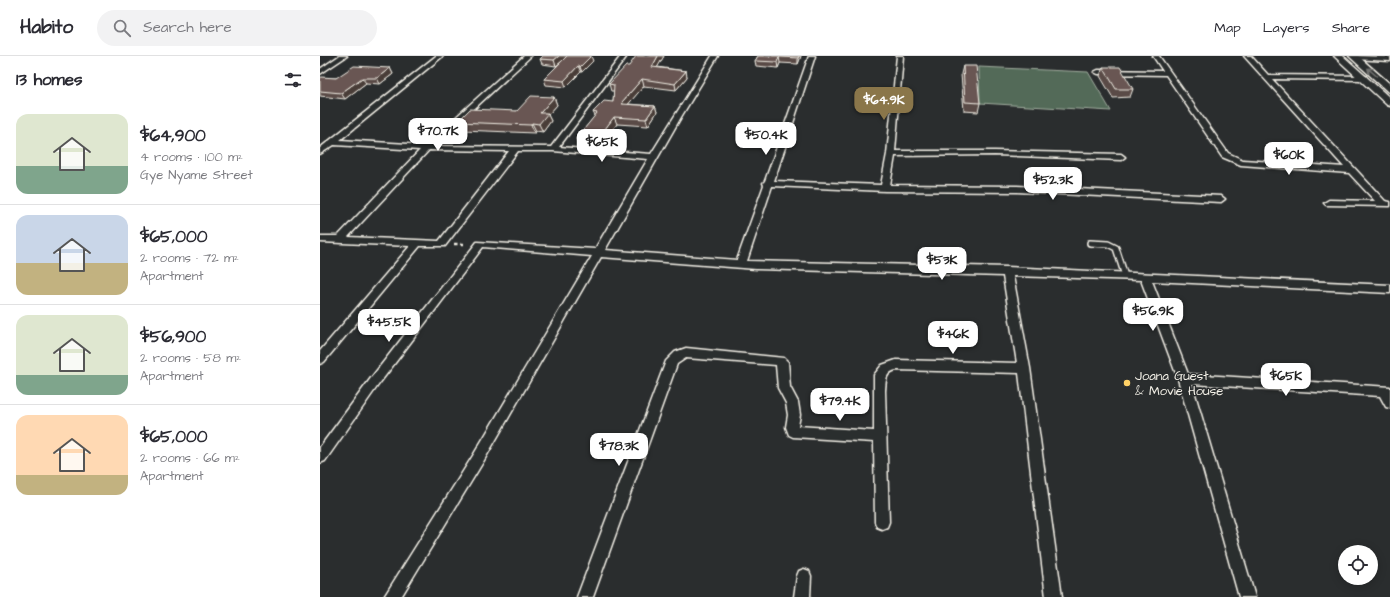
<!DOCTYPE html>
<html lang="en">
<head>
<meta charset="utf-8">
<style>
  :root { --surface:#fff; --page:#f2f2f3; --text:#2b2b33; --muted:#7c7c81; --line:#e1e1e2; --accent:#8a764a }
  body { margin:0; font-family:"Architects Daughter",sans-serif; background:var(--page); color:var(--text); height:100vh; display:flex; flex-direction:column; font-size:15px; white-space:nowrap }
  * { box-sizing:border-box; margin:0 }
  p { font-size:13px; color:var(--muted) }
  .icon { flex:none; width:22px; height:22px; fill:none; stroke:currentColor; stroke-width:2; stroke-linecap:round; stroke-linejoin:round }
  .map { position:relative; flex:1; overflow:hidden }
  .drawer { display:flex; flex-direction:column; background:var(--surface); width:320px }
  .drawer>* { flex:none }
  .tools { position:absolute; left:1018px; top:489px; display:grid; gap:8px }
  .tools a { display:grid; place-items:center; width:40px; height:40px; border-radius:50%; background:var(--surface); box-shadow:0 2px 10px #0003; font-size:20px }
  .price { position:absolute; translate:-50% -34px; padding:0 9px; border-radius:8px; background:#fff; color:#222; font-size:13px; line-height:26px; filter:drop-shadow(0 1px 2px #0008) }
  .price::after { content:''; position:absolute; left:50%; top:24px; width:12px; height:9px; margin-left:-6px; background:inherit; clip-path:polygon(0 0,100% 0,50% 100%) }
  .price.selected { background:var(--accent); color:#fff }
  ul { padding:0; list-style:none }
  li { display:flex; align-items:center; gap:12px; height:100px; padding:0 16px }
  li+li { border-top:1px solid var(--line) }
  li span { display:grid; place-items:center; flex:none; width:112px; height:80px; border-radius:12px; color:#555 }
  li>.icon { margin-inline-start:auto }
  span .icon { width:48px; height:48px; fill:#fffc; stroke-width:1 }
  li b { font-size:17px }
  h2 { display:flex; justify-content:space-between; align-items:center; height:48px; padding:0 16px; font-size:17px }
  header { display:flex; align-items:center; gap:24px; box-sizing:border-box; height:56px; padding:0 20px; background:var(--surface); border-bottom:1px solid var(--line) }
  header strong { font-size:19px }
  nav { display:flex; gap:22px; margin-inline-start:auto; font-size:14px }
  .search { width:280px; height:36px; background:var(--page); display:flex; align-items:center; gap:10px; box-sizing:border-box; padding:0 14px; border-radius:22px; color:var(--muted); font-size:15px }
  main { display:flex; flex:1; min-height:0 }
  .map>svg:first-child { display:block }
  .green { fill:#526b59; stroke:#a3aea0 }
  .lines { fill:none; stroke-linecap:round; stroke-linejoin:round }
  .service-casing { stroke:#f4f1e8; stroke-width:8 }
  .minor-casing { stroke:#f4f1e8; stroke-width:3 }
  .tertiary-casing { stroke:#f4f1e8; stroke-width:3 }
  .path { stroke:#f4f1e8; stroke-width:2.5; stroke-dasharray:3.5 3; stroke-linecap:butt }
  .service { stroke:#2a2d2e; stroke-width:5 }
  .minor { fill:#2a2d2e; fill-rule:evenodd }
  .tertiary { fill:#2a2d2e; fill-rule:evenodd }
  .wall { fill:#5a4b47; stroke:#f4f1e8 }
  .shaded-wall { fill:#4a3d39; stroke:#f4f1e8 }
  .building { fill:#695752; stroke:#f4f1e8 }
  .oneway { stroke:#71726f }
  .poi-dot { fill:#ffd166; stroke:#2a2d2e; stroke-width:1.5 }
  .labels { text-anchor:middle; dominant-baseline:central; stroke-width:3; stroke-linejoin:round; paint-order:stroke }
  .poi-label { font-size:13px; fill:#f4f1e8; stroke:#2a2d2e; text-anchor:start }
</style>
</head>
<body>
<header>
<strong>Habito</strong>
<div class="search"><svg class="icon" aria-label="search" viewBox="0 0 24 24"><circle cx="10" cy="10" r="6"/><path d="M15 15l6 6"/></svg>Search here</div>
<nav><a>Map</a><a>Layers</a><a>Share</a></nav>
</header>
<main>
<section class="drawer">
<h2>13 homes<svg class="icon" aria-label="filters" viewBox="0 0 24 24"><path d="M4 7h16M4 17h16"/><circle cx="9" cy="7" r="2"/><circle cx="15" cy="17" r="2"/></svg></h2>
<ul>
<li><span style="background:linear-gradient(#dfe7d0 65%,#7fa58c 0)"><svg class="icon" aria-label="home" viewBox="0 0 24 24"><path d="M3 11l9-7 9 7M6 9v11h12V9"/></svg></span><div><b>$64,900</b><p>4 rooms · 100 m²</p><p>Gye Nyame Street</p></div></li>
<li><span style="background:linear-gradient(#c9d6e8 60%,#c2b280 0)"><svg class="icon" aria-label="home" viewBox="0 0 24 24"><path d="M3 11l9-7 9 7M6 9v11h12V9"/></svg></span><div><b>$65,000</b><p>2 rooms · 72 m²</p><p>Apartment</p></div></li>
<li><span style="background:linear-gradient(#dfe7d0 75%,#7fa58c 0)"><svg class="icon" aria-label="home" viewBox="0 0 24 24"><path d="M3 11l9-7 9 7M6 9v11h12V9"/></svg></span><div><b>$56,900</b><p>2 rooms · 58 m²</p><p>Apartment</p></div></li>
<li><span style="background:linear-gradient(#ffd9b3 75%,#c2b280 0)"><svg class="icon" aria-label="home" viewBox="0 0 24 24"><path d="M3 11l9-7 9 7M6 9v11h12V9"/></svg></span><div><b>$65,000</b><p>2 rooms · 66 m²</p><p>Apartment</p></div></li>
</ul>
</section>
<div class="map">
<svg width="1070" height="541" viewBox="0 0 1070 541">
  <rect width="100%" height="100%" fill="#2a2d2e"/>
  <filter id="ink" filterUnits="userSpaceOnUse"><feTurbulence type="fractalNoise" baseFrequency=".025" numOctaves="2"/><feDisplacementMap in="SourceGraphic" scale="8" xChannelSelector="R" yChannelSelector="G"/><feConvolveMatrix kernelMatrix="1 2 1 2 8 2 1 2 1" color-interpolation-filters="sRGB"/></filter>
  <g filter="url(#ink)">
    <polygon class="green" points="659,11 768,16 791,55 660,47"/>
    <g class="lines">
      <g class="service-casing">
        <polyline id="service" points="770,187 788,188 796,192 805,220"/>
      </g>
      <g class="minor-casing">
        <g id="minor">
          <polygon points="19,0 27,0 0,18 0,13"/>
          <path d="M116,0H123L20,84L105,89L204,0H211L114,90L231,91L301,0H307L239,91L331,98L392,0H398L361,61L285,194L417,204L444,129L443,127L445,125L489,0H495L454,125L561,129L567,98L577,0H583L575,95H675L801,98L805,101L801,104L675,99L575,100L570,129L697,130L901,140L905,143L901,146L697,136L565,135L452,130L427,205L687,211L1070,229V237L832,225L868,318L1070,331V352L1066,351L1060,340L872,328L935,541H919L858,323L821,224L693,220L710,312L742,541H726L699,317L576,314C565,317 566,324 565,335L569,466L567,471L562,473L557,471L555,466L554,386L473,381L469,379L466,371L468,359L466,347L458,332L456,309L366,302L357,308L273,541H257L346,305L355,296L366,292L464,302L468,306L470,331L478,346L480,359L478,370L554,375V319L562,309L576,304L697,307L683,220L436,213L281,201L163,406L81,541H64L154,398L272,200L163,191L59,328L5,405L0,407V391L51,322L157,186L275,193L328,103L233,95H198L125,190H100L4,306L0,308V295L90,190L0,186V180H18L100,94L14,89L0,98V92ZM109,94L189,95L119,185L28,181Z"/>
          <polygon points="833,0 839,0 908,97 923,104 1024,111 924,0 931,0 948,19 1046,20 1047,22 1043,24 952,23 1065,145 1070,146 1070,150 1006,149 1004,147 1009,144 1055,145 1029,117 921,109 902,101 846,19 778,18 774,16 778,14 843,15"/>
          <polygon points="1035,0 1070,1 1070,5 1033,3 1032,2"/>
          <polygon points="484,513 489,515 491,520 490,541 474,541 477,520 479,515"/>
        </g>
      </g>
      <g class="tertiary-casing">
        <g id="tertiary">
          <polygon points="1014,0 1023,0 1070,42 1070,50 1067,49"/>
          <polygon points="1029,0 1038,0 1070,28 1070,36 1067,35"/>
        </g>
      </g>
      <polyline class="path" points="134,188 147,188"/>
      <use href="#service" class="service"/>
      <use href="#minor" class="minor"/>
      <use href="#tertiary" class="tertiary"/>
    </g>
    <g class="wall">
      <polygon points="344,0 337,11 366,15 367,21 356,34 324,30 308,48 335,50 337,56 328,70 297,68 279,91 259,89 256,83 275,60 273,56 293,46 294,35 291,35 289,28 309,10"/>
      <polygon points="438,0 481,0 478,8 460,7 458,12 436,10 435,5"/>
      <polygon points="220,3 273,5 262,16 261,16 246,31 226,29 224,23 242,5 236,10 222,8"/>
      <polygon points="643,10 660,47 658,56 644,55 641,18"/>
      <polygon points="783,11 813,33 810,41 793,42 780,20"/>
      <polygon points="70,12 73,18 60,28 46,27 25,43 0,40 0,22 16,22"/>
      <polygon points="234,41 237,49 228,59 231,65 223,76 216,75 215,77 142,74 137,66 197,55"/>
    </g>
    <g class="shaded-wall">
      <polygon points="239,0 248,0 236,10 234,4"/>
      <polygon points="271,0 273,5 262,16 260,11"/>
      <polygon points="338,0 344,0 334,17 332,11"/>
      <polygon points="479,0 481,0 478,8 478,2"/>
      <polygon points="459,1 460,7 458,12 457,6"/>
      <polygon points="258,10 261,16 246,31 244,25"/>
      <polygon points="70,12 73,18 60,28 57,22"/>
      <polygon points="366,15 367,21 356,34 355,28"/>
      <polygon points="42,22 46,27 25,43 21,37"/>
      <polygon points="322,23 324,30 305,52 302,46"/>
      <polygon points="234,41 237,49 228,59 231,65 223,76 219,68 220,57"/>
      <polygon points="335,50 337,56 328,70 326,63"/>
      <polygon points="294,61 297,68 279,91 276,85"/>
      <polygon points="212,67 216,75 215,77 211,69"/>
    </g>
    <g class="building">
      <polygon points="223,0 239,0 234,4 220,3"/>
      <polygon points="247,0 271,0 260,11 258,10 244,25 224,23"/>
      <polygon points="316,0 338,0 332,11 366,15 355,28 322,23 302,46 303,46 302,48 335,50 326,63 294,61 276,85 256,83 277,57 273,56 284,45 293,46 294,29 289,28 306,10 309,10"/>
      <polygon points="438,0 479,0 478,2 459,1 457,6 435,5"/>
      <polygon points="34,10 70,12 57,22 42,22 21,37 0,35 0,22 1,21 16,22"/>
      <polygon points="643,10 656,10 660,47 645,46"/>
      <polygon points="783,11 800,11 813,33 796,33"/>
      <polygon points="211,40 234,41 220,57 228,57 219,68 212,67 211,69 137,66 150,53 197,55"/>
    </g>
    <defs><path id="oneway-shaft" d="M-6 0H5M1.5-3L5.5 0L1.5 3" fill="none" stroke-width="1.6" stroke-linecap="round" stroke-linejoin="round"/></defs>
    <use class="oneway" href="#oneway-shaft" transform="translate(1052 16) rotate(-138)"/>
  </g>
  <circle class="poi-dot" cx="807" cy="327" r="4"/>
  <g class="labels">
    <g class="poi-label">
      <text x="815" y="320">Joana Guest<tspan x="815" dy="15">&amp; Movie House</tspan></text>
    </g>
  </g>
</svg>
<div class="tools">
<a><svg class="icon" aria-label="locate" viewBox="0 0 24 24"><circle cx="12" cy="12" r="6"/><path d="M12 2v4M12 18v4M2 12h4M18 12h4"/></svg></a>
</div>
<b class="price selected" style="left:564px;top:65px">$64.9K</b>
<b class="price" style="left:118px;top:96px">$70.7K</b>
<b class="price" style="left:446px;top:100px">$50.4K</b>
<b class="price" style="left:282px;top:107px">$65K</b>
<b class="price" style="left:969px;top:120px">$60K</b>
<b class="price" style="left:733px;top:145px">$52.3K</b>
<b class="price" style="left:622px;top:225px">$53K</b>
<b class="price" style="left:833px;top:276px">$56.9K</b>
<b class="price" style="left:69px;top:287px">$45.5K</b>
<b class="price" style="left:633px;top:299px">$46K</b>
<b class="price" style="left:966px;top:341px">$65K</b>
<b class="price" style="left:520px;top:366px">$79.4K</b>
<b class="price" style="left:299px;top:411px">$78.3K</b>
</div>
</main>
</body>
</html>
